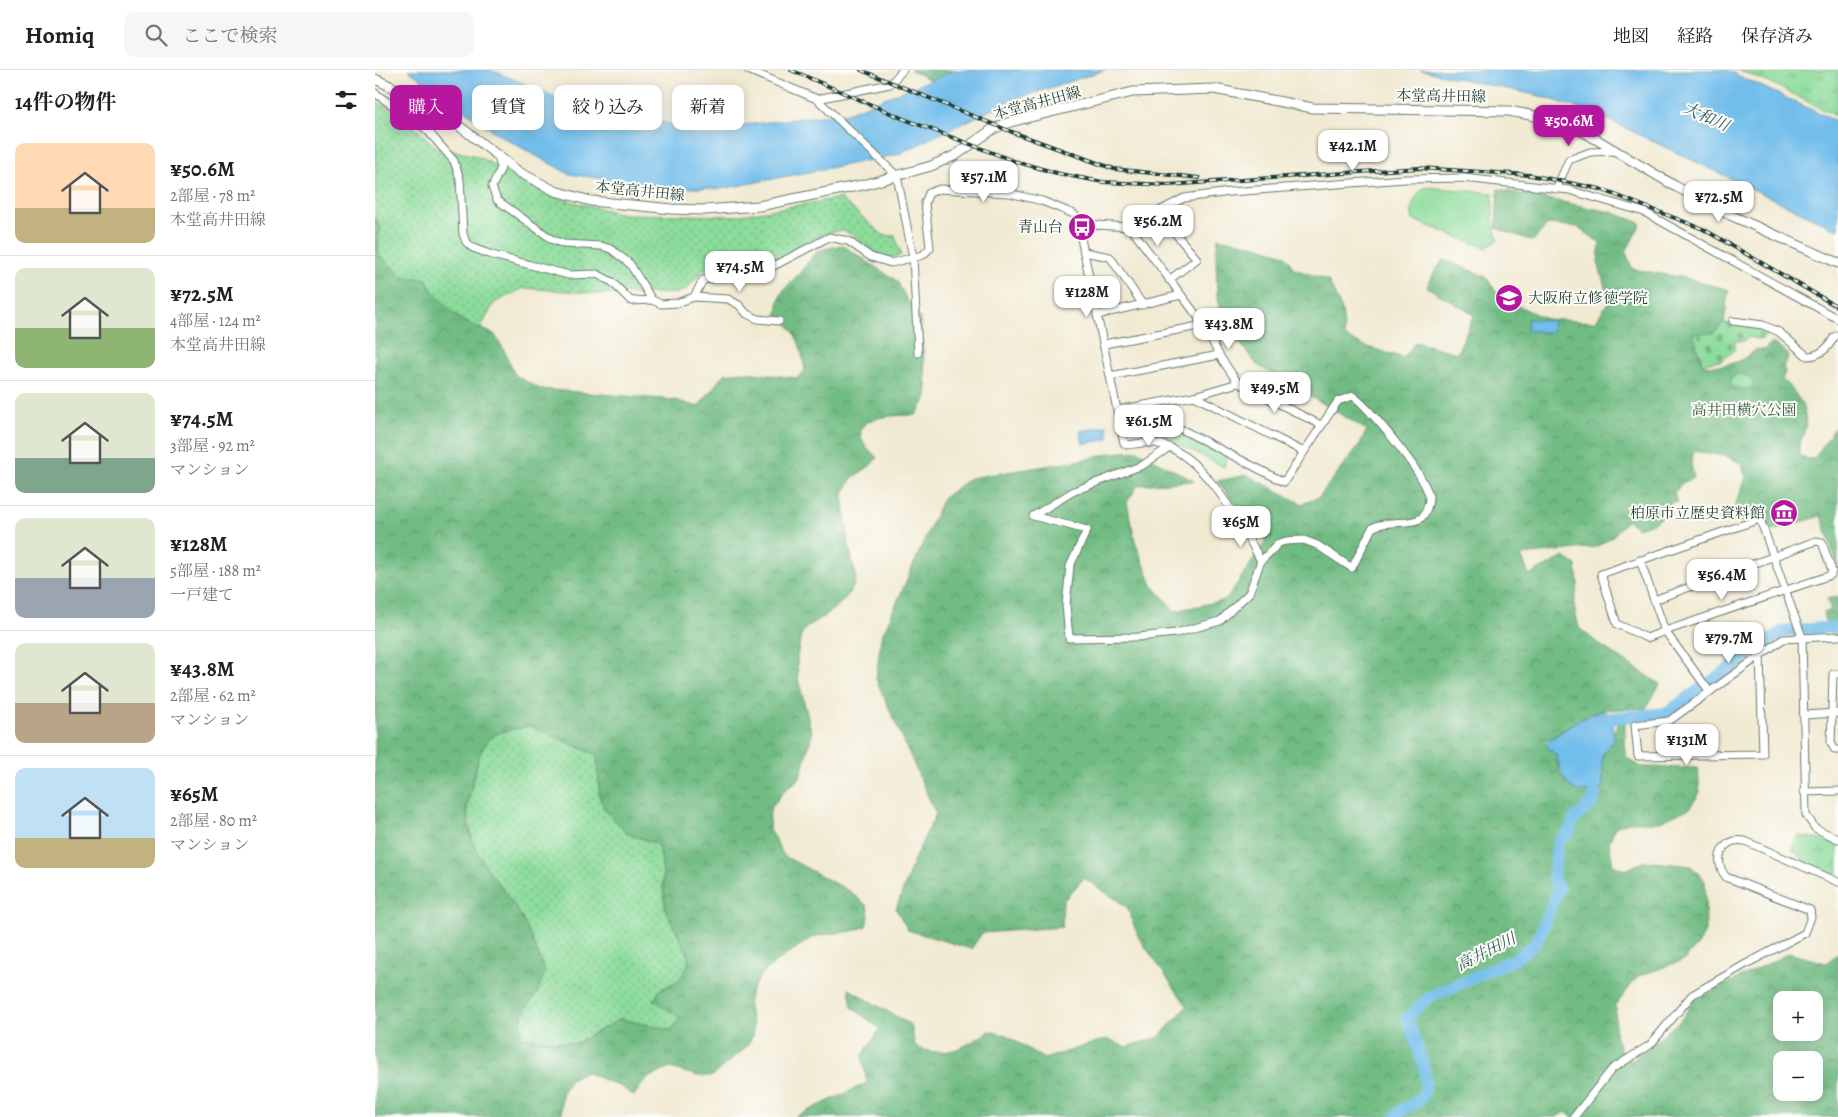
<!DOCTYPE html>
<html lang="ja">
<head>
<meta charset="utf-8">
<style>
  :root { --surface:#fff; --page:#f6f6f6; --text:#202124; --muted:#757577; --line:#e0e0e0; --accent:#b5179e }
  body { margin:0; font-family:Alegreya,"Noto Serif JP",serif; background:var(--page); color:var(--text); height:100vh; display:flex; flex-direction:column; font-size:19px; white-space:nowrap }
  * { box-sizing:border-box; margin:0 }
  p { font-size:16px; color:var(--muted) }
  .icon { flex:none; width:28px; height:28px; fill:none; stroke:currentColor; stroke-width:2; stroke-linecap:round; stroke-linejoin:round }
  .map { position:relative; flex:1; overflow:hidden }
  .panel { display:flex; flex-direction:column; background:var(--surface); width:375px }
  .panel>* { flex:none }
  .top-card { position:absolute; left:15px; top:15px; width:475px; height:45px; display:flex; gap:10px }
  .tools { position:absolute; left:1398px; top:921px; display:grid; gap:10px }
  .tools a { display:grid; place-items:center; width:50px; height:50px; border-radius:10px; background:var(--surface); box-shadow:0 2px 12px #0003; font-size:25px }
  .price { position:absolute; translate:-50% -42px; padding:0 11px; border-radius:10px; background:#fff; color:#222; font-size:16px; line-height:32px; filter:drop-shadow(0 1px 2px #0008) }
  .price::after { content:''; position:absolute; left:50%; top:30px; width:15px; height:11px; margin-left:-8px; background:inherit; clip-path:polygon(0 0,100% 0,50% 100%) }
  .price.active { background:var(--accent); color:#fff }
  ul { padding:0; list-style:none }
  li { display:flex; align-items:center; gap:15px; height:125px; padding:0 15px }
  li+li { border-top:1px solid var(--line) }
  li span { display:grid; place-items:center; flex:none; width:140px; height:100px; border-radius:10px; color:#555 }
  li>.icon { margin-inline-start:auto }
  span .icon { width:60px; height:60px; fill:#fffc; stroke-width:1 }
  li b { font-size:21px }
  h2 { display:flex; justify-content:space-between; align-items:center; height:60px; padding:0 15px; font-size:21px }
  .pill { padding:0 18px; border-radius:10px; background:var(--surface); box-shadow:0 2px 12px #0003; font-size:18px; line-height:45px }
  .pill.active { background:var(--accent); color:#fff }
  header { display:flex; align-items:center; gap:30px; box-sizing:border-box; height:70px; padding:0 25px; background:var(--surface); border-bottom:1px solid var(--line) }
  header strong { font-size:24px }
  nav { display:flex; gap:28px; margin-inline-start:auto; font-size:18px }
  .search { width:350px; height:45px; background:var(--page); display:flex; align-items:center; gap:12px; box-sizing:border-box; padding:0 18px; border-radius:10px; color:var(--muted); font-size:19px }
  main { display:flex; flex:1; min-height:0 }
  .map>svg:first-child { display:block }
  .grass { fill:url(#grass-dots); stroke:#568c68 }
  .forest { fill:url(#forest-crowns); stroke:#487c5c; fill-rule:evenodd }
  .cemetery { fill:url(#cemetery-stones); stroke:#568c68 }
  .park { fill:url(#park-tufts); stroke:#568c68 }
  .garden { fill:#8cdc9b; stroke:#568c68 }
  .water { fill:#71bdeb; stroke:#487d90 }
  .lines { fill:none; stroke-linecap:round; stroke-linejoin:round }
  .river { stroke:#71bdeb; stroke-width:12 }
  .minor-casing { stroke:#687a6c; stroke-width:9 }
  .major-casing { stroke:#687a6c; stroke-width:11 }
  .minor { stroke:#fff; stroke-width:7 }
  .major { stroke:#fff; stroke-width:9 }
  .rail-casing { stroke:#1f3d34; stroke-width:4 }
  .rail { stroke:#fdfcf7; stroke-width:2; stroke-dasharray:5.5; stroke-linecap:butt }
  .labels { text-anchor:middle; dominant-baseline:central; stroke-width:4; stroke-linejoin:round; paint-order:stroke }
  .street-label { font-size:15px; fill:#1f3d34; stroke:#fdfcf7 }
  .poi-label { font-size:15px; fill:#1f3d34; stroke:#fdfcf7; text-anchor:end }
  .park-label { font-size:15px; fill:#355d49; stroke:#fdfcf7 }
  .water-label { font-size:16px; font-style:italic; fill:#345d62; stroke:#fdfcf7 }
</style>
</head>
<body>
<header>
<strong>Homiq</strong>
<div class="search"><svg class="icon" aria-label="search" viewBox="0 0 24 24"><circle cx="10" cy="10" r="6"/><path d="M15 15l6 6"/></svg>ここで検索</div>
<nav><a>地図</a><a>経路</a><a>保存済み</a></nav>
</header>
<main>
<section class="panel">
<h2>14件の物件<svg class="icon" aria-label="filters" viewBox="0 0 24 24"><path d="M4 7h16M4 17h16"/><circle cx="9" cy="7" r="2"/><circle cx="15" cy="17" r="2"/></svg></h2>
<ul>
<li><span style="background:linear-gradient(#ffd9b3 65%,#c2b280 0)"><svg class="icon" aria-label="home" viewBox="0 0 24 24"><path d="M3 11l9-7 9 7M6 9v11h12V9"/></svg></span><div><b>¥50.6M</b><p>2部屋 · 78 m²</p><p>本堂高井田線</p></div></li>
<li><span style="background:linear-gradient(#dfe7d0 60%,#8fb573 0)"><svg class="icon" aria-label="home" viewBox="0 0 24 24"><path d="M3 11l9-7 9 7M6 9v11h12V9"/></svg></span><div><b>¥72.5M</b><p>4部屋 · 124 m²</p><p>本堂高井田線</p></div></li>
<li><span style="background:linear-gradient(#dfe7d0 65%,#7fa58c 0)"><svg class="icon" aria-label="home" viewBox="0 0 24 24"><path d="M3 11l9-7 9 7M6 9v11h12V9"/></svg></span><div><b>¥74.5M</b><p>3部屋 · 92 m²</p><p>マンション</p></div></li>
<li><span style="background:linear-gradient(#dfe7d0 60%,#9aa5b1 0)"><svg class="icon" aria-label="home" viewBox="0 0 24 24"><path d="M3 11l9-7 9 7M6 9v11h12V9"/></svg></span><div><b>¥128M</b><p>5部屋 · 188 m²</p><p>一戸建て</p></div></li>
<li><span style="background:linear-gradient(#dfe7d0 60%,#b9a48a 0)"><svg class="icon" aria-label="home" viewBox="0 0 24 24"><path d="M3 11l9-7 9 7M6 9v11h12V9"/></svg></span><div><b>¥43.8M</b><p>2部屋 · 62 m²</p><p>マンション</p></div></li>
<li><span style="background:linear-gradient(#bfe0f5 70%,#c2b280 0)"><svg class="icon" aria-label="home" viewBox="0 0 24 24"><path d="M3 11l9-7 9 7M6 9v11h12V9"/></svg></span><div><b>¥65M</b><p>2部屋 · 80 m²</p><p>マンション</p></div></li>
</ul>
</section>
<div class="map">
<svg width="1463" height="1047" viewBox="0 0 1463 1047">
  <defs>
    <pattern id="grass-dots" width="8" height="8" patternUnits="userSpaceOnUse" patternTransform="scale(1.25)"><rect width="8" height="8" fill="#8cdc9b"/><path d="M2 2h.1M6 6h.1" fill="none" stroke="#72b47f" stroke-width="1.8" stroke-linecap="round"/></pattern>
    <pattern id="forest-crowns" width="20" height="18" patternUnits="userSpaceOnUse" patternTransform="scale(1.25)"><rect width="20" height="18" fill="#71bc83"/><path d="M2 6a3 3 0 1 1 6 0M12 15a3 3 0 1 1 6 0" fill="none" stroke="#5c9a6c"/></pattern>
    <pattern id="cemetery-stones" width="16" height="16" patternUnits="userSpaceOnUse" patternTransform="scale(1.25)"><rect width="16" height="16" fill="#8cdc9b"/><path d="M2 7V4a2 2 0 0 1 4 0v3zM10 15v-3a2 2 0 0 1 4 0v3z" fill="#72b47f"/></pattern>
    <pattern id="park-tufts" width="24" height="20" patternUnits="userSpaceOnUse" patternTransform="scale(1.25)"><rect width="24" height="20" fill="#8cdc9b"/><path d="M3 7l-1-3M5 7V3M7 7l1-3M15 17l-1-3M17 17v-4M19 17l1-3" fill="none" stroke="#72b47f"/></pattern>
  </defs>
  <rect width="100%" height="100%" fill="#fdfcf7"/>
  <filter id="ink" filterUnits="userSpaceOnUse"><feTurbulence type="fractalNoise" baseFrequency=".02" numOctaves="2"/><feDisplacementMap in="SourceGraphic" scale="10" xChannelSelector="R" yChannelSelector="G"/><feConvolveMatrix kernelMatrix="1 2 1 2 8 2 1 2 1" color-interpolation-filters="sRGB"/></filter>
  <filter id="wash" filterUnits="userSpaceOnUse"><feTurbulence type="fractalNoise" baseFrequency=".0096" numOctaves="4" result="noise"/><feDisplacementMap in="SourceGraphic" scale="20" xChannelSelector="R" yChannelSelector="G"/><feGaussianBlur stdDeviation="1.12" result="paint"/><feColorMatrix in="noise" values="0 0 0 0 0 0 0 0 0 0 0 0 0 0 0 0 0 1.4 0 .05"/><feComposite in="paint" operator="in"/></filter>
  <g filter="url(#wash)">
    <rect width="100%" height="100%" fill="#f1ead3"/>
    <g class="grass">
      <path d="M0,31L26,44L61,77L102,86L178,127L248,144L360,146L465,128L508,165L520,166L526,185C496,197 486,159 463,161C435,164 417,183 394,193C382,199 344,198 329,199L312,219L302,223L229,224L149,218L119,233L105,259C84,250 60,233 52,209L28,207L4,185L3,151L0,148Z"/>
      <path d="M155,656L222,685L225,729L251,763L282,774C292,796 284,821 292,842C298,857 315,875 314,891C313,906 297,914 285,920L305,948L297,960L245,949L200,974L146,967V947L163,921L97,771L92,738L104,686L114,667L123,662Z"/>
    </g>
    <g class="forest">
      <polygon points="535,0 581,0 558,11"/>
      <path d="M1123,119L1236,142L1266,153L1251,182L1257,199L1311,208L1354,220C1349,238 1353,247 1344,264L1326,266L1320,275L1327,294C1344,300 1369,292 1381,279L1389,280L1396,273C1403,276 1410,279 1414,287L1408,297L1410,302L1407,310C1421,321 1434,340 1430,358C1428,368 1423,374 1424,384L1428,388L1439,389L1463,353V496L1446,446L1395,462L1389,445L1364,452L1360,436L1371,408L1366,393L1351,386L1319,381L1316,393L1319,408L1307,413L1299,423L1302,433L1296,432C1293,448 1276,455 1262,458L1252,450L1237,467L1221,477L1146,485L1154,505L1189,487L1201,495L1203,514L1199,536L1204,558L1225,575L1285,614L1271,638L1228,640L1214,644L1169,672L1181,685L1185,705L1198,718L1222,724L1228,715L1227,689L1244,652H1250V686L1266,697L1323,698L1325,722L1315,738L1285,752H1254L1240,757L1234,773L1238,795L1250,800L1270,791L1316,796L1330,811L1331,859L1325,872L1309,890L1263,906L1241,935L1240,965L1247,983L1258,990L1306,950L1318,931L1414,883L1451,893L1463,884V1047H1197L1191,1042L1181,1047H420L492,1013L487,986L505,959L477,937L474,919L536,955L540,977C572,989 588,978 614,961L631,965L669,989L731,969L751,977L784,967L812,936L764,868L752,837L709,808L688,831L687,857L607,863L596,879L533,860L521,839L541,785L561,744L501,609L506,568L568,428L595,408L708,390L736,383L763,381L819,411L763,415L752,432L760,471L777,515L800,541L851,530L891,471L842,411L872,405L927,434L944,427L985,374L992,360L882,295L850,254L842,225L841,184L843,168L874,174L910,185L919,199L953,210L967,240L970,267L989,276L1029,288L1040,272L1082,283L1099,245L1052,217L1060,201L1069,190L1110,206L1125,227L1171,249L1220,252L1234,231L1223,192L1225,173L1203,157L1173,154L1158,171L1121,158ZM1406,930H1439V962H1406ZM1406,990H1439V1022H1406Z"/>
      <path d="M0,148L6,161L3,165L4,185L28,207L52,209L55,219L85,250L119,264L128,278L140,305L165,319L300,330L323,337L349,304L370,302L422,308L430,301C427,280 422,257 402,246C403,217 413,218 428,199C433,193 437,185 444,181C450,178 460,177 467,175L522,211L532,230L539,237L545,248L552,327L541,345C526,346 477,343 487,370C490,376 498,383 502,388L495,396L477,408L468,425L474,477L481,506L479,516L467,532L450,546L432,557L426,565L422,587L423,608L437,664L425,708L409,721L395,739L394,759L409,786L476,822L492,836L494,846L491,856C475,865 456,861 439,867C430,871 397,895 389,902C383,908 376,920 374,928C371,943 383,955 376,969C369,985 349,992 338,1006H323L295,998L271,1009L259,1026L246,1017L210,1002C188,1010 184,1025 187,1047H0ZM155,656L222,685L225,729L230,739L251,763L282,774L286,784L291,841L312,882L314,893L304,911L285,920L279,930L305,948L297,960L245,949L200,974L146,967V947L163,921L170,901C163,885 157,868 149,852C130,815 90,785 92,739C92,728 97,716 99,705C109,664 115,663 155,656Z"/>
      <polygon points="1463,526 1463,553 1451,554 1448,543 1456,540 1452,529"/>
    </g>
    <polygon class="cemetery" points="1348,253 1387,256 1396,261 1386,270 1374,267 1368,271 1360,271 1360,279 1346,291 1327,293 1318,263 1339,263"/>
    <g class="park">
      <polygon points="1363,0 1463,0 1463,47 1402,16"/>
      <polygon points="1362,304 1373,306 1377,310 1378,315 1373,320 1355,316 1356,307"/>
      <polygon points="788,355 853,387 849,397 783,364"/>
      <polygon points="1424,765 1463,774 1463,806 1432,794 1417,779"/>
    </g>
    <path class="garden" d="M1049,117L1118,123V153L1123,170L1111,178L1038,150C1034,136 1040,127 1049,117Z"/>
    <g class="water">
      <polygon points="33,0 116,0 195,33 325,60 472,43 581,0 730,0 637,30 521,85 346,119 290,117 194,104 124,65"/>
      <polygon points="1045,0 1351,0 1463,52 1463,160 1219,43 1165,26"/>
      <polygon points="1153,249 1178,251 1177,263 1152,260"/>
      <polygon points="732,356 734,369 708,374 705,361"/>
      <polygon points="1228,640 1237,646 1239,670 1227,686 1228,715 1218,732 1219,723 1199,720 1194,715 1187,705 1181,685 1172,676 1172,672 1202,651"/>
    </g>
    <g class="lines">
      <g class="river">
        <polyline points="1237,648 1291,643 1408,561 1463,557"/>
        <path d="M1020,1047C1026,1039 1038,1036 1045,1029C1061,1014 1038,967 1032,948L1053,928L1140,889L1161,873L1184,819L1178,808L1183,772L1195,761L1198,750L1218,732L1220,723"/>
      </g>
    </g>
  </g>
  <g filter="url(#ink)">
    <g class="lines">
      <g class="minor-casing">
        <g id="minor">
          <polyline points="373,0 442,29 522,106 538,187 543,283"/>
          <polyline points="0,23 52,60 79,91 85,109 88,164 91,172 98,178 117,185 194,205 222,204 237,212 256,231 277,230"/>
          <polyline points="442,29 515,14 528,0"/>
          <path d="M123,87L126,98L117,117L122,130L178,170L189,174L226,176L236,179L255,194L277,230L286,234L302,233L319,227L328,210L393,199L454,167L473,171L496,187L516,193L548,185L555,178L550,133L554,123L565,119L634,123L667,131L699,144L703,154L749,373L752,375C761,374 771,372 779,373C825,378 866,454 886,491"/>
          <polyline points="1181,119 1194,90 1215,82 1241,81"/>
          <polyline points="703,154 755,157 829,255 844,285 863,313 946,355"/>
          <polyline points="709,182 735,187 768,235"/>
          <polyline points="794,210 822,189 782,142 809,128 855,122 1030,109 1089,108 1194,120 1269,142 1463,249"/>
          <polyline points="319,227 353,229 364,235 372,244 383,249 404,251"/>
          <polyline points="722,245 806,225"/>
          <path d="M1358,251L1388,255L1404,262L1432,286C1445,286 1453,279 1459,267L1463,265"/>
          <polyline points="729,274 829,255"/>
          <polyline points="735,306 844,285"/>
          <polyline points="819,326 929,382"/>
          <path d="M763,337L909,412L963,331L978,326C995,338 1052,407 1054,427C1054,433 1051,444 1046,448C1035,456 1012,449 997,458L977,498L942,475L929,470L911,471L904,473L886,491L874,523L845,551L801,563L763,567L694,568L691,535L695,496L712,460L658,446L699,421L768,395L793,378"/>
          <polyline points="742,340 819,326 863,313"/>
          <polyline points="1265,490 1290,561 1335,622"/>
          <polyline points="1279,530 1441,471 1447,472 1457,501 1456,505 1290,561 1272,568 1242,554 1226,504 1385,449 1427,567 1431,745 1440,758 1463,769"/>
          <polyline points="1385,584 1388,684 1263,686 1260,655 1294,651 1408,569 1463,566"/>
          <polyline points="1463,604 1458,604 1456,673 1460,680 1463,680"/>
          <polyline points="1428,645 1463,643"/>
          <polyline points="1429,722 1463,721"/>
          <path d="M1199,1047L1237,999L1275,975L1317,925L1371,894L1430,863L1436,847L1435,840L1351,807C1337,790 1347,767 1370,771L1463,812"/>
        </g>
      </g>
      <g class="major-casing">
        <polyline id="major" points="0,9 58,36 144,102 180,121 216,131 297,139 330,140 384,136 492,114 556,96 581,85 618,59 635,52 758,22 839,19 938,38 1134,41 1176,49 1202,58 1300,116 1355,145 1463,193"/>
      </g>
      <use href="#minor" class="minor"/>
      <use href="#major" class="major"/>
      <g class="rail-casing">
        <g id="rail">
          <polyline points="416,0 529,49 639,91 685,104 728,112 793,115 1044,98 1155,105 1225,119 1328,159 1463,237"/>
          <polyline points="486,0 637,62 739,99 824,108"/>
        </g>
      </g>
      <use href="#rail" class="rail"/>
    </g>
  </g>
  <defs>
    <g id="bus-disc" transform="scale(1.4375)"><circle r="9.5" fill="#b5179e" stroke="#fdfcf7"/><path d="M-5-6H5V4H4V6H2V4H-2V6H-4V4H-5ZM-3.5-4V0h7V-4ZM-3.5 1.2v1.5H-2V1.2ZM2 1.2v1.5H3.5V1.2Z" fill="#fff"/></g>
    <g id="school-disc" transform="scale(1.4375)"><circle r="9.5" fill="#b5179e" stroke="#fdfcf7"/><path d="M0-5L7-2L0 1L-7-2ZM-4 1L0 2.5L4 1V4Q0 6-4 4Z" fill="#fff"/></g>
    <g id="museum-disc" transform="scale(1.4375)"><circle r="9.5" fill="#b5179e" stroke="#fdfcf7"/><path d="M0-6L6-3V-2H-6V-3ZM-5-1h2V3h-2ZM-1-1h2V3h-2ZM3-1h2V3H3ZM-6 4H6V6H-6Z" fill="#fff"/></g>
  </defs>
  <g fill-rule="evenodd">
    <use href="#bus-disc" x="707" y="157"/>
    <use href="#school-disc" x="1134" y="228"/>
    <use href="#museum-disc" x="1409" y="443"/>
  </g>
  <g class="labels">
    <g class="street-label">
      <text transform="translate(1066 26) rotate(1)">本堂高井田線</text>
      <text transform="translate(662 33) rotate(-15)">本堂高井田線</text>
      <text transform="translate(265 121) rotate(6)">本堂高井田線</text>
    </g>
    <g class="poi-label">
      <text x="688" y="157">青山台</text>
      <text x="1153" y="228" text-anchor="start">大阪府立修徳学院</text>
      <text x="1390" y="443">柏原市立歴史資料館</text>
    </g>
    <g class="park-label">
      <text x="1369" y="340">高井田横穴公園</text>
    </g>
    <g class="water-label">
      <text transform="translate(1331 47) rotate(24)">大和川</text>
      <text transform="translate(1111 882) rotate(-27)">高井田川</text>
    </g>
  </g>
</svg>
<div class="tools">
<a>+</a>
<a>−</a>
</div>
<b class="price active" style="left:1194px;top:77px">¥50.6M</b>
<b class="price" style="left:978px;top:102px">¥42.1M</b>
<b class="price" style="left:609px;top:133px">¥57.1M</b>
<b class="price" style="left:1344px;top:153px">¥72.5M</b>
<b class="price" style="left:783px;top:177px">¥56.2M</b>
<b class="price" style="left:365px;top:223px">¥74.5M</b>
<b class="price" style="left:712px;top:248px">¥128M</b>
<b class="price" style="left:854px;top:280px">¥43.8M</b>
<b class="price" style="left:900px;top:344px">¥49.5M</b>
<b class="price" style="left:774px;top:377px">¥61.5M</b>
<b class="price" style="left:866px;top:478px">¥65M</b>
<b class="price" style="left:1347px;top:531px">¥56.4M</b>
<b class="price" style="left:1354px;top:594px">¥79.7M</b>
<b class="price" style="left:1312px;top:696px">¥131M</b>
<div class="top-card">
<a class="pill active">購入</a>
<a class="pill">賃貸</a>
<a class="pill">絞り込み</a>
<a class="pill">新着</a>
</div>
</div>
</main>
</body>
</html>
